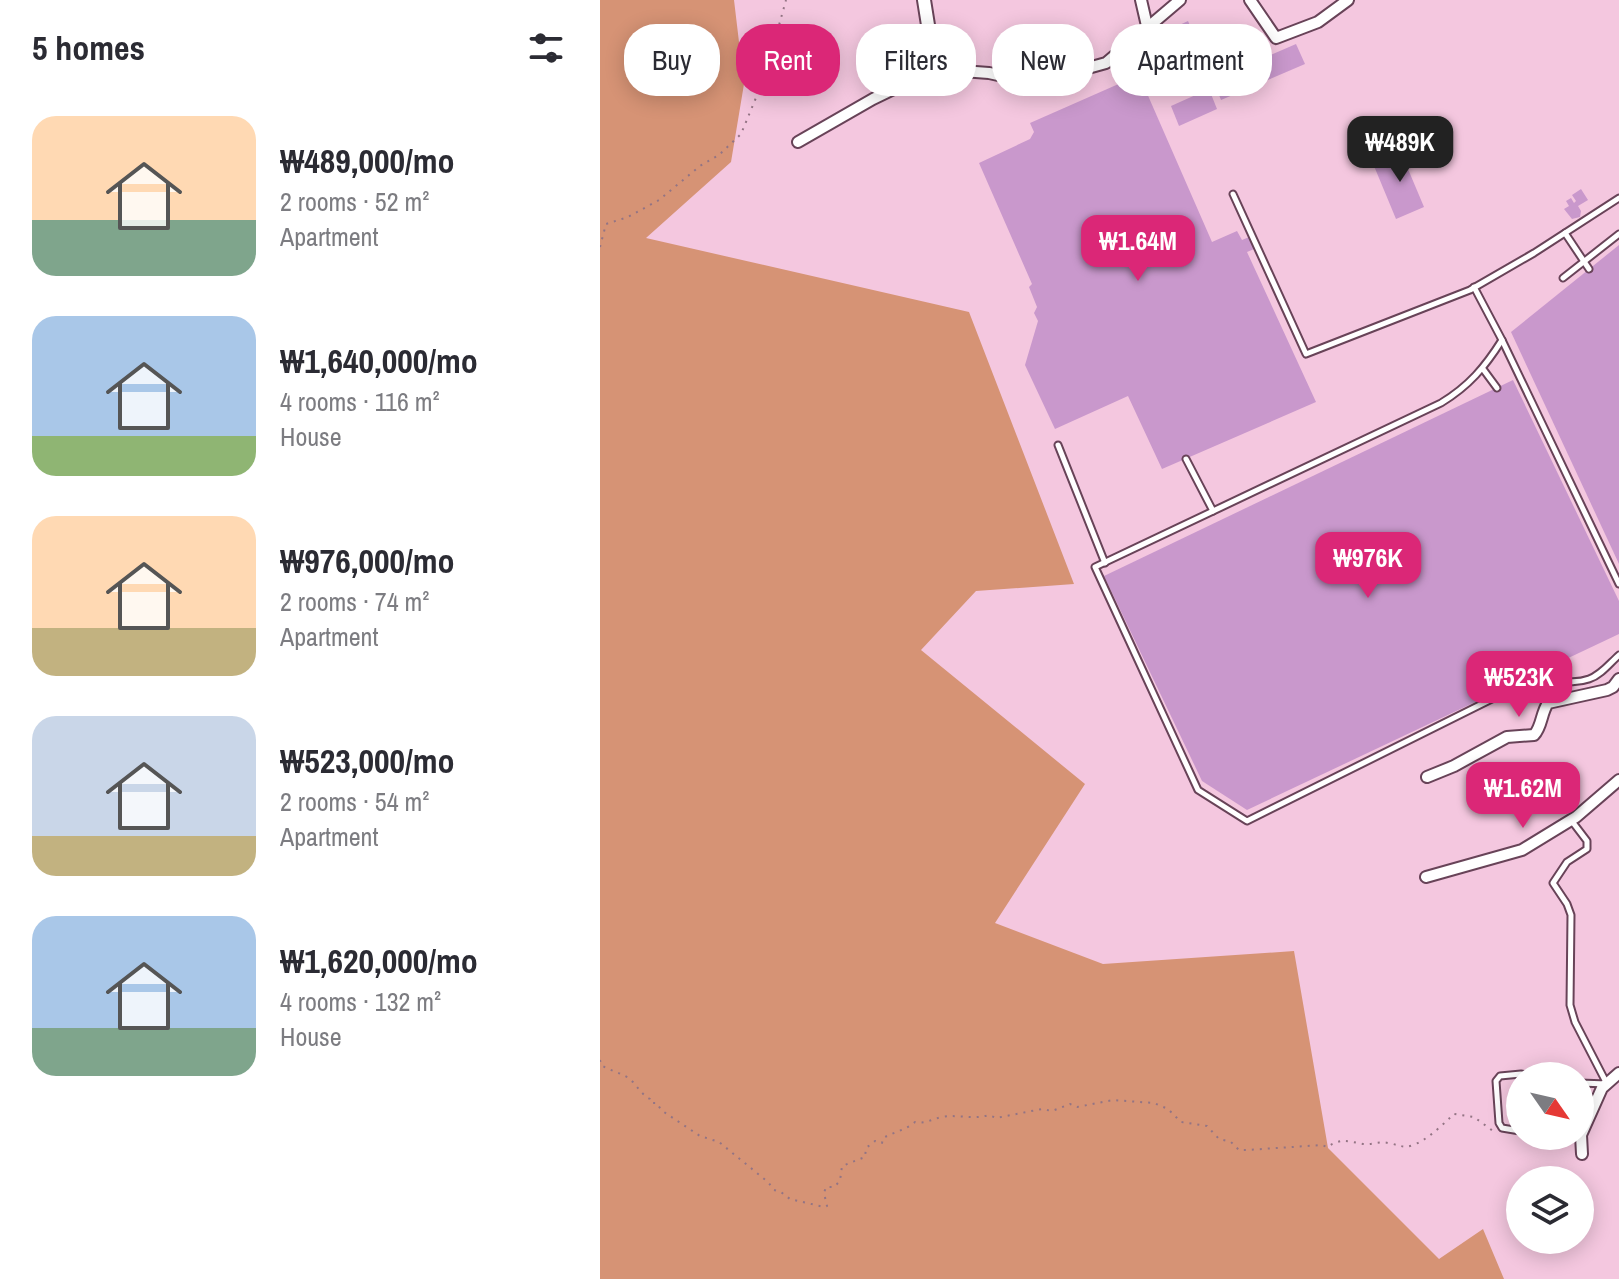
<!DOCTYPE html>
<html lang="en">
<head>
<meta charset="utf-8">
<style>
  :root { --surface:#fff; --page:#f2f2f3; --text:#2b2b33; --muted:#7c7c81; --accent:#db2777 }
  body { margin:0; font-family:"Archivo Narrow",sans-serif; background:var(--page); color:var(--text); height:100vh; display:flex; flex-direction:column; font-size:30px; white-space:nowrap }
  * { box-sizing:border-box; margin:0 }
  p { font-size:26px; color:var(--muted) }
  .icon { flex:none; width:44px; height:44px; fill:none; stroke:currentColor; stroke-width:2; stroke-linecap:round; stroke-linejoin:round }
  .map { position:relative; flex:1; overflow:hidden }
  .sheet { display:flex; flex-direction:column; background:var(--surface); width:600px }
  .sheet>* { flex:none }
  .hud { position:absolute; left:24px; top:24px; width:760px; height:72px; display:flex; gap:16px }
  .needle { width:52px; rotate:124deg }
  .buttons { position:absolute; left:906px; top:1062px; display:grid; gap:16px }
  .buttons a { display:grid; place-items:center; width:88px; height:88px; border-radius:50%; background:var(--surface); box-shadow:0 4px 20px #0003; font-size:40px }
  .price { position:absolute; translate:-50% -68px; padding:0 18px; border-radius:16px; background:var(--accent); color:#fff; font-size:26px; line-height:52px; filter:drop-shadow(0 2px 4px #0008) }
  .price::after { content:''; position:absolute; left:50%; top:48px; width:24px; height:18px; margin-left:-12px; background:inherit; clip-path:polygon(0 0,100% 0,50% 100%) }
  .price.on { background:#222; color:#fff }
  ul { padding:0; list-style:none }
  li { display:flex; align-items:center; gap:24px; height:200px; padding:0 32px }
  li span { display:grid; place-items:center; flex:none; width:224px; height:160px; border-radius:24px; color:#555 }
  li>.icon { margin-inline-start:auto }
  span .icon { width:96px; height:96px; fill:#fffc; stroke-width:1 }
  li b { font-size:34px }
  h2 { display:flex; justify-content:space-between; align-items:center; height:96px; padding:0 32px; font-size:34px }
  .tag { padding:0 28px; border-radius:32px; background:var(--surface); box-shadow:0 4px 20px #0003; font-size:28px; line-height:72px }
  .tag.on { background:var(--accent); color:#fff }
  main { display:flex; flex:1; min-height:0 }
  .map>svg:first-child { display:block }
  .forest { fill:#d69375 }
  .building { fill:#c998cc }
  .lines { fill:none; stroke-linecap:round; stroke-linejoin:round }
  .service-casing { stroke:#684358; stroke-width:9 }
  .minor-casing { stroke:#684358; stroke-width:14 }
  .tertiary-casing { stroke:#684358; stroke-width:16 }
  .path { stroke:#937484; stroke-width:2; stroke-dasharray:2 6; stroke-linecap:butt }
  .service { stroke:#fff; stroke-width:5 }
  .minor { stroke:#fff; stroke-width:10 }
  .tertiary { stroke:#fff; stroke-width:12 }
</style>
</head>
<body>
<main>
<section class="sheet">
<h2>5 homes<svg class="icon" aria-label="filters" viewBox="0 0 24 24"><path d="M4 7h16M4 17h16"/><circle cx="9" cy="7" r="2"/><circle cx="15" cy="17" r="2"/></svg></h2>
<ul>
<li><span style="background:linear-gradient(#ffd9b3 65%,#7fa58c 0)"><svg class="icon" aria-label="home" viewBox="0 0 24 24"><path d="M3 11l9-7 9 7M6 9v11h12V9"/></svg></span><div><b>₩489,000/mo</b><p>2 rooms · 52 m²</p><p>Apartment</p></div></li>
<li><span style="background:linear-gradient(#a9c7e8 75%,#8fb573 0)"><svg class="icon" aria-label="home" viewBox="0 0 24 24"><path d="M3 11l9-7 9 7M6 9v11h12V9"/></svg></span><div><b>₩1,640,000/mo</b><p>4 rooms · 116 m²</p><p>House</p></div></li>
<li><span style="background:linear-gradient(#ffd9b3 70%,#c2b280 0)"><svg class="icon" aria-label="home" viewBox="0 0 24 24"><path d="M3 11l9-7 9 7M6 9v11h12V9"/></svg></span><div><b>₩976,000/mo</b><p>2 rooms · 74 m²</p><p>Apartment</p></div></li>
<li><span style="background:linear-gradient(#c9d6e8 75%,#c2b280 0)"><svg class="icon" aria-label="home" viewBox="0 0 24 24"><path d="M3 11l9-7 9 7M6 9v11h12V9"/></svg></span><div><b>₩523,000/mo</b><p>2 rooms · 54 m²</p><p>Apartment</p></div></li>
<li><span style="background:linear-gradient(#a9c7e8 70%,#7fa58c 0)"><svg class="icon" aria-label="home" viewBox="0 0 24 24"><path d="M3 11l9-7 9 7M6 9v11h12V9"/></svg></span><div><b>₩1,620,000/mo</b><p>4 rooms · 132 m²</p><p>House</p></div></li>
</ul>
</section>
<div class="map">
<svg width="1019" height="1279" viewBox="0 0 1019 1279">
  <rect width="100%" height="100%" fill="#f4c7df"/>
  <polygon class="forest" points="0,0 134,0 144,84 131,162 46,238 369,312 474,584 376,591 321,650 485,784 395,923 503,964 694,951 728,1148 839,1259 883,1229 904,1279 0,1279"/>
  <g class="building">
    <polygon points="588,21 597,42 578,51 569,30"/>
    <polygon points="629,32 638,51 563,85 554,65"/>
    <polygon points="696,44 705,64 621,100 613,80"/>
    <polygon points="539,75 612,242 637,231 642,240 654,235 659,247 647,252 716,402 562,469 528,396 455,429 425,365 438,321 434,313 437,307 429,287 432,284 379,163 430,139 434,132 430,123"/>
    <polygon points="609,89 617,109 579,126 571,106"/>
    <polygon points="811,150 817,166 808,169 824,207 796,219 774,166"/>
    <polygon points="981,189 988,200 978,206 981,211 980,217 972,219 964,209 969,206 966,201 971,198 974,203 976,201 972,195"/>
    <polygon points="1019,245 1019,564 911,332"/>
    <polygon points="913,380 1019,601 1019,634 647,810 602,781 504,576"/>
  </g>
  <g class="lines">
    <g class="service-casing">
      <g id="service">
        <polyline points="633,194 706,354 870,290 934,253 1019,198"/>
        <polyline points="965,233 989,269"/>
        <polyline points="963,278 1019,234"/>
        <polyline points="874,287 902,340 1019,584"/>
        <path d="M902,340C885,367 869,386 841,403L495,567L598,790L647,821L916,687C936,666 961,689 989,679C1001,675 1010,663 1019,655"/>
        <polyline points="883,369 897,388"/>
        <polyline points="458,445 505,563"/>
        <polyline points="586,459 613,511"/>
        <polyline points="971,820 987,841 987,849 967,862 953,883 967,904 971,915 970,1005 975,1022 1007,1084 980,1083"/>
        <polyline points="920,1131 902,1128 899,1123 896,1081 900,1076 921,1074 936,1076"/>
      </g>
    </g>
    <g class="minor-casing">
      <g id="minor">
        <polyline points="541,0 547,26"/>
        <polyline points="650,0 676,38 718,22 748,0"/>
        <polyline points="198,142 273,99 335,69 389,73 425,81 441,81 506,63 580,0"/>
        <path d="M827,777L854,766L907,737L934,735C942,727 941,713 948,703L1007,690L1013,687L1019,679"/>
        <polyline points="826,877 922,850 976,817 1019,780"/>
        <polyline points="982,1154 981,1135 1002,1088 1019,1073"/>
      </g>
    </g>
    <g class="tertiary-casing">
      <polyline id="tertiary" points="324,0 335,69"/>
    </g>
    <g class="path">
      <polyline points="0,247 6,224 28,217 59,200 100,166 119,155 141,134 165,76 186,0"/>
      <path d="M0,1060L1,1065C10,1071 23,1073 31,1080C38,1087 41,1094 50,1099L51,1103H57L61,1110L100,1136L119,1142L168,1182L174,1190L181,1192L190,1199L224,1207L227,1206L224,1193L226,1187H234L240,1181L242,1166L265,1157L266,1148L275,1141L282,1143L283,1138C294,1132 306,1130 315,1122C326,1124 332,1119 342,1117C359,1114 372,1120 389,1115L396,1118L442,1109L452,1111L470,1104L477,1107L513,1100L554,1103L568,1109L581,1122L607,1126L619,1139L631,1142L639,1150H647L722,1145L727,1147C741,1138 747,1141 763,1144C771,1145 780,1141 788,1143C797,1144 803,1149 813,1145C829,1139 842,1125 854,1114L874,1117L893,1131"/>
    </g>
    <use href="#service" class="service"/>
    <use href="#minor" class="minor"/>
    <use href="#tertiary" class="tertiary"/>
  </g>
</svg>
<div class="buttons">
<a><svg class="needle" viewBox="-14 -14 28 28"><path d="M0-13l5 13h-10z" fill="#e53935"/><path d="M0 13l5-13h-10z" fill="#7c7c81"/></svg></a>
<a><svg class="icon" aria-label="layers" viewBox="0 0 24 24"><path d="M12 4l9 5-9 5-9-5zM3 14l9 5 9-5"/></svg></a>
</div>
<b class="price on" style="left:800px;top:184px">₩489K</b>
<b class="price" style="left:538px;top:283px">₩1.64M</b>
<b class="price" style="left:768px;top:600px">₩976K</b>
<b class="price" style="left:919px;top:719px">₩523K</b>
<b class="price" style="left:923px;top:830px">₩1.62M</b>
<div class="hud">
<a class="tag">Buy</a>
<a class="tag on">Rent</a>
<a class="tag">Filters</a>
<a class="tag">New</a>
<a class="tag">Apartment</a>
</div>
</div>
</main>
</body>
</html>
